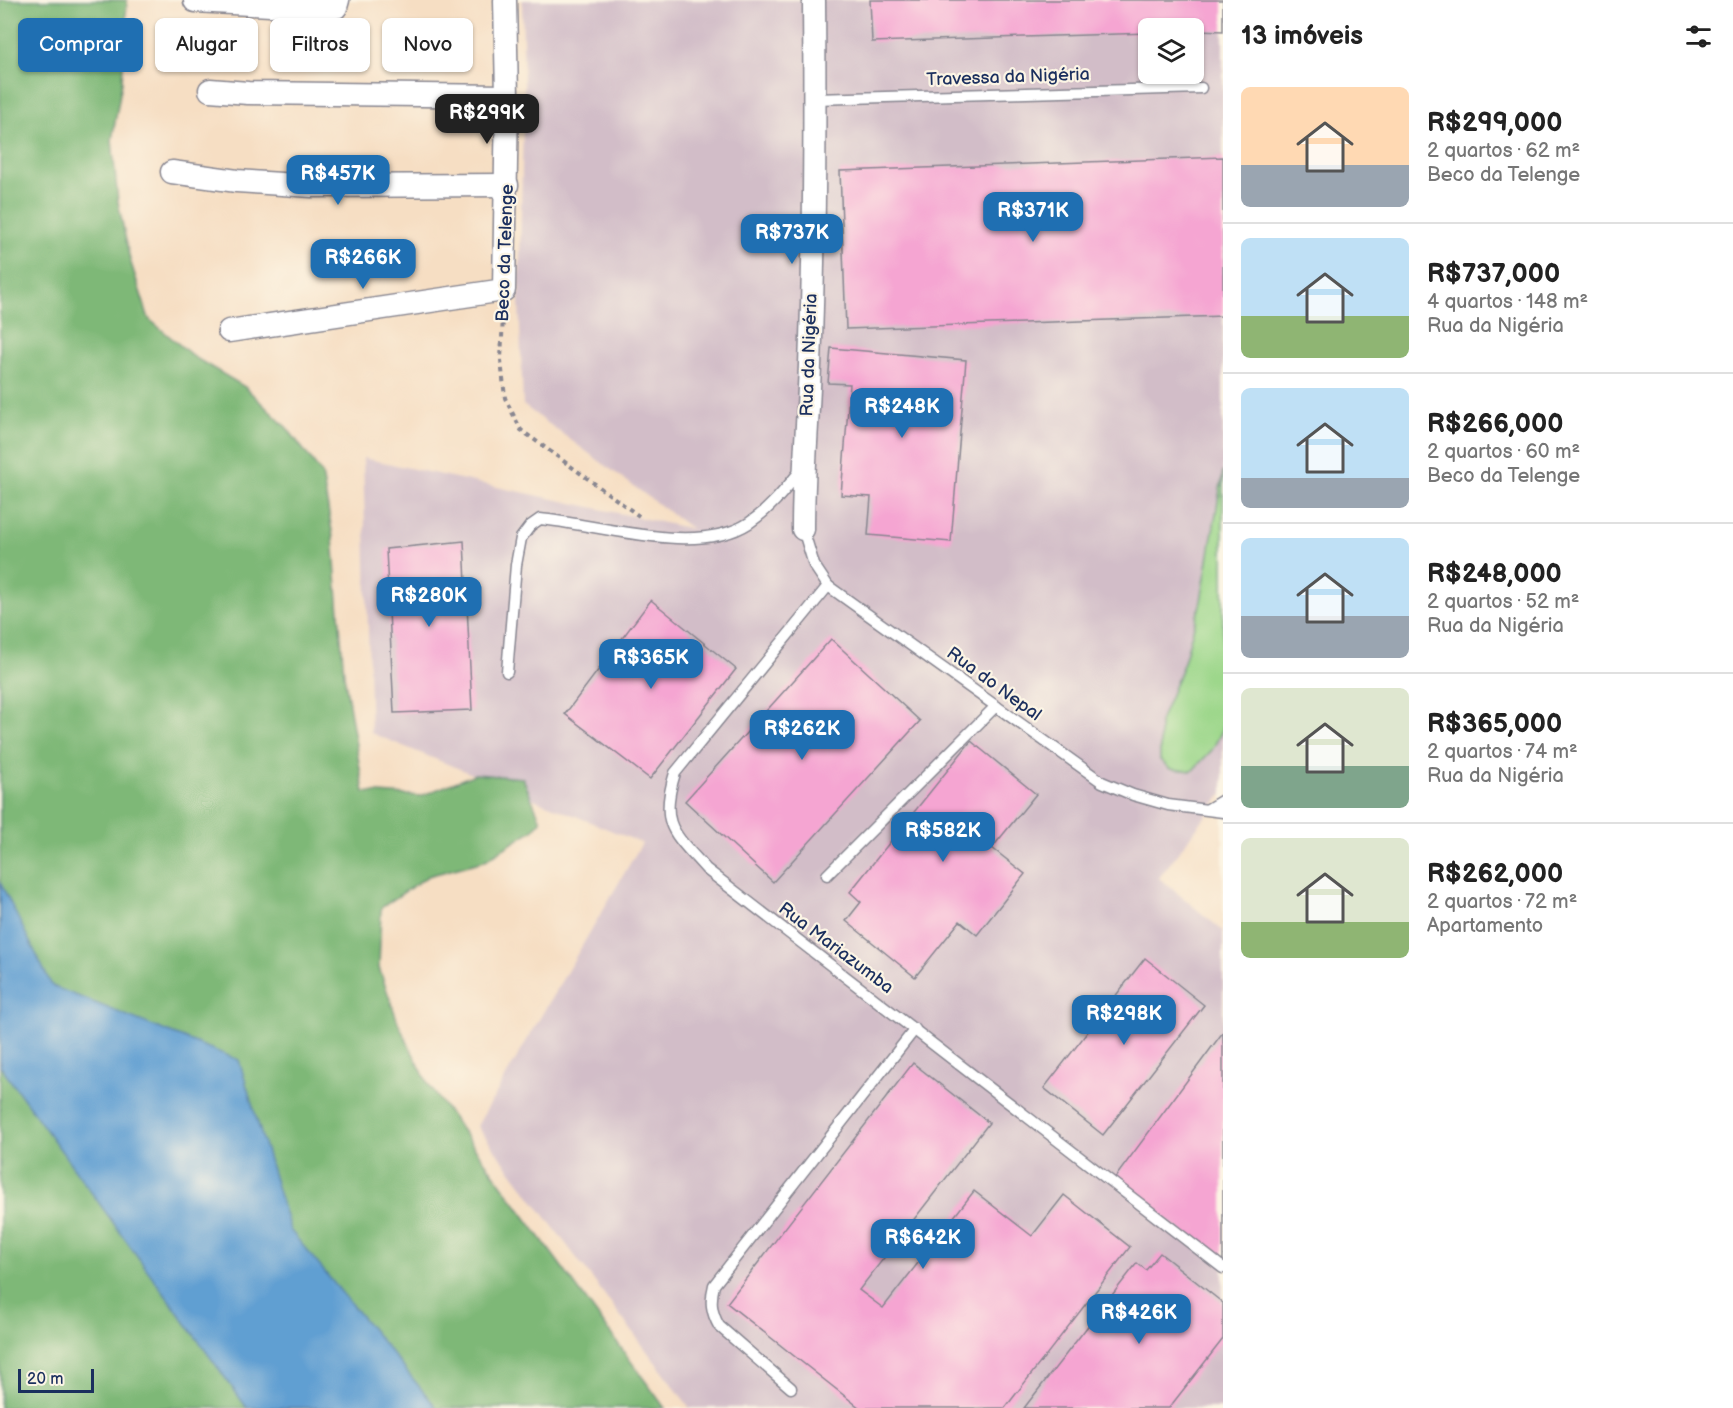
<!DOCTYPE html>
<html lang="pt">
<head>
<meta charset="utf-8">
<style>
  :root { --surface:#fff; --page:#f2f2f2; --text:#222; --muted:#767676; --line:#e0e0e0; --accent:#1f6fb2 }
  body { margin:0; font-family:"Balsamiq Sans",sans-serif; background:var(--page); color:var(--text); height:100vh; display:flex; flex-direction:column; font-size:22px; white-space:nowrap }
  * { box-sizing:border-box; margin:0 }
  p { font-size:20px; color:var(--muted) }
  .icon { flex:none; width:33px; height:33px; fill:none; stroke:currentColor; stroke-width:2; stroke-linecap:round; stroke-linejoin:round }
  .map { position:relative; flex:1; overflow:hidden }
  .details { display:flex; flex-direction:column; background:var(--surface); width:510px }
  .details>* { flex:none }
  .hud { position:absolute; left:18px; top:18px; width:570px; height:54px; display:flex; gap:12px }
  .buttons { position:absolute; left:1138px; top:18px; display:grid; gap:12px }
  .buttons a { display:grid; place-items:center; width:66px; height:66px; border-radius:9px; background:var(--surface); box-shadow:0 2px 4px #0004; font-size:30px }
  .scale { position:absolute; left:18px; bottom:15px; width:76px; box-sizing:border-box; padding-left:6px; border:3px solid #1b2f5e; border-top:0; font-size:16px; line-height:21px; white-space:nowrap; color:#1b2f5e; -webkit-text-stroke:4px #fcf5e5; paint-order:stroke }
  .price { position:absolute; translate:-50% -51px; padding:0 14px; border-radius:12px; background:var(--accent); color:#fff; font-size:20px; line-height:39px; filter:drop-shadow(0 2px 3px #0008) }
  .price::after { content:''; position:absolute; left:50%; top:36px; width:18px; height:14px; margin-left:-9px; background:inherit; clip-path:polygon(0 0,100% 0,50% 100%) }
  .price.selected { background:#222; color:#fff }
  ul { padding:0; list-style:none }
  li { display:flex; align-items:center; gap:18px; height:150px; padding:0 18px }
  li+li { border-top:2px solid var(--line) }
  li span { display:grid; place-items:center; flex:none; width:168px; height:120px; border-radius:9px; color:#555 }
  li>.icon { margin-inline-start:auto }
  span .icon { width:72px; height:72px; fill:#fffc; stroke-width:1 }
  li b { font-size:26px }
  h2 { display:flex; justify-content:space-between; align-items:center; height:72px; padding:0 18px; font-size:26px }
  .chip { padding:0 21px; border-radius:9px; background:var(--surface); box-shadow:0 2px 4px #0004; font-size:21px; line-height:54px }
  .chip.selected { background:var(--accent); color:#fff }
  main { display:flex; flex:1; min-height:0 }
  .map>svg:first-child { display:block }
  .industrial { fill:#d2bdc8; fill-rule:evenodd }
  .green { fill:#9dd78b; stroke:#5c8374; stroke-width:1.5 }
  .forest { fill:#7eb877; stroke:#4c746a; stroke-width:1.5 }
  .water { fill:#619fd2; stroke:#3e6798; stroke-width:1.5 }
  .building { fill:#f5a5d2 }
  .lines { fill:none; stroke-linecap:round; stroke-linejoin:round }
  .service-casing { stroke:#888690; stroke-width:13 }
  .minor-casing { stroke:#888690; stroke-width:25 }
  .path { stroke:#888690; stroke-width:4; stroke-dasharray:4.5 4.5; stroke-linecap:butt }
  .service { stroke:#fff; stroke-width:10 }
  .minor { stroke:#fff; stroke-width:22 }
  .labels { text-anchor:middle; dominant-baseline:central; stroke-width:4.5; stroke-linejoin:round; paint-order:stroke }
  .street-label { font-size:18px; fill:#1b2f5e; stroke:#fcf5e5 }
</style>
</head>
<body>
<main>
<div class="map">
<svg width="1223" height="1408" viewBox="0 0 1223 1408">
  <rect width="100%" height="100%" fill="#fcf5e5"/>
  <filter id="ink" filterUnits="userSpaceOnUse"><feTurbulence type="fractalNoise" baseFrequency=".0167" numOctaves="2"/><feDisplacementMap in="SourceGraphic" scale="12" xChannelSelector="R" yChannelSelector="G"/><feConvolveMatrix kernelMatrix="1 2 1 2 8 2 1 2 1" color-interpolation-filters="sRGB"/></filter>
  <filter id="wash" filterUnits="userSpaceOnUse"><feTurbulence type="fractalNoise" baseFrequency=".008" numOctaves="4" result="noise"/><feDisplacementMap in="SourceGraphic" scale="24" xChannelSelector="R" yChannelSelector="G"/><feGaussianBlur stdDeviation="1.35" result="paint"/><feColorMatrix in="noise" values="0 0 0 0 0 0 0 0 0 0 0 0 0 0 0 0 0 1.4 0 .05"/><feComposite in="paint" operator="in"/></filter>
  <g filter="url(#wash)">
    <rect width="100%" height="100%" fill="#f6dec3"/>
    <path class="industrial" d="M522,0H1223V793L1159,878L1223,931V1408H690L477,1126L642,843L371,733L363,458L692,529L523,405L519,301L524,85ZM1149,28H1194V74H1149Z"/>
    <polygon class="green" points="1223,472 1223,729 1212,750 1192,771 1170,769 1160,760 1160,722 1184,662 1201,601"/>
    <polygon class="forest" points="0,0 127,0 122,82 112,140 118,202 130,260 149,319 194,357 245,387 287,428 322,474 333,537 344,675 364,792 421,796 475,774 523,778 541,821 533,830 484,861 428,876 381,908 379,968 399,1025 428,1084 665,1408 0,1408"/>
    <polygon class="water" points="0,882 52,986 239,1060 290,1230 437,1408 247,1408 0,1066"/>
    <g id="blocks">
      <g class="building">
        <polygon points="870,0 1223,0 1223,31 1149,28 1149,33 872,42"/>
        <polygon points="1223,157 1223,316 846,329 840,171"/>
        <polygon points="831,348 966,360 951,542 868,535 871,497 841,495 850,384 828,383"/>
        <polygon points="464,541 472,710 394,713 386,549"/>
        <polygon points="651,600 736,669 650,779 565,714"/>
        <polygon points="831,639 920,721 773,882 685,801"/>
        <polygon points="971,741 1036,794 992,848 1025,874 977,935 960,921 915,977 846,921 861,902 850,892"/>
        <polygon points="1145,958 1204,1005 1103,1135 1044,1088"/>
        <polygon points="1223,1032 1223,1262 1114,1179"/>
        <polygon points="913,1063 989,1123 859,1290 883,1308 974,1191 1032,1236 1064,1195 1130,1247 1005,1408 860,1408 727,1303"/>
        <polygon points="1160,1253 1223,1303 1223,1339 1169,1408 1024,1408 1137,1263 1146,1270"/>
      </g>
    </g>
  </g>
  <g filter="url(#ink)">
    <use href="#blocks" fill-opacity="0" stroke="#888690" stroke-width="1.5"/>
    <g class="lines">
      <g class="service-casing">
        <g id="service">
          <polyline points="815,99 1201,88"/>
          <polyline points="803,529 814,565 828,586 1102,782 1133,795 1168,805 1223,812"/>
          <path d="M828,586L675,773C659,824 673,832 706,869L1223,1268"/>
          <path d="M507,672L516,565L521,538L530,526L540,519C598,524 697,557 749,523C770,509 785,490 801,470"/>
          <polyline points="1208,809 1223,800"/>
          <polyline points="827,875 996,706"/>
          <path d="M791,1388L719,1326C711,1312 710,1301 714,1285L915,1029"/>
        </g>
      </g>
      <g class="minor-casing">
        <g id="minor">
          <polyline points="195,1 325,8 336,7 338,0"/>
          <polyline points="210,90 248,93 507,96"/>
          <polyline points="172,172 237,181 312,186 507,185"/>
          <polyline points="229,331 504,290 507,96 505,0"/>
          <path d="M803,529C803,474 808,420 810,365C815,244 815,122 814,0"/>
        </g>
      </g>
      <polyline class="path" points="503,315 501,360 505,398 521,430 639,516"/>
      <use href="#service" class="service"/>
      <use href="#minor" class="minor"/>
    </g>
  </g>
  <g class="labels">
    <g class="street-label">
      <text transform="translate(1008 77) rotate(-2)">Travessa da Nigéria</text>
      <text transform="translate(505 253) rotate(-88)">Beco da Telenge</text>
      <text transform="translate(809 355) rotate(-88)">Rua da Nigéria</text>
      <text transform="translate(994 684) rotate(36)">Rua do Nepal</text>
      <text transform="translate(836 948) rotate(37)">Rua Mariazumba</text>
    </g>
  </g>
</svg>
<div class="buttons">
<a><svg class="icon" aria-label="layers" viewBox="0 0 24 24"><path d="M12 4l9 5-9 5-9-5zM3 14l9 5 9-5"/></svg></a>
</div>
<div class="scale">20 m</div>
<b class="price selected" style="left:487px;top:145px">R$299K</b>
<b class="price" style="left:338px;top:206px">R$457K</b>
<b class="price" style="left:1033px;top:243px">R$371K</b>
<b class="price" style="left:792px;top:265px">R$737K</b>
<b class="price" style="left:363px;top:290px">R$266K</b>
<b class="price" style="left:902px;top:439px">R$248K</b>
<b class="price" style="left:429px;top:628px">R$280K</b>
<b class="price" style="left:651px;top:690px">R$365K</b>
<b class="price" style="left:802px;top:761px">R$262K</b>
<b class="price" style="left:943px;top:863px">R$582K</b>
<b class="price" style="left:1124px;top:1046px">R$298K</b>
<b class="price" style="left:923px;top:1270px">R$642K</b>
<b class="price" style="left:1139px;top:1345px">R$426K</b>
<div class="hud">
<a class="chip selected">Comprar</a>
<a class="chip">Alugar</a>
<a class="chip">Filtros</a>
<a class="chip">Novo</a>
</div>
</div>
<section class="details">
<h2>13 imóveis<svg class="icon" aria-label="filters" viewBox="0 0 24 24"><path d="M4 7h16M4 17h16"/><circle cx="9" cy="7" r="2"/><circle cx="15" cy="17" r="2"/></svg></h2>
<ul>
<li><span style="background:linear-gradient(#ffd9b3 65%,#9aa5b1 0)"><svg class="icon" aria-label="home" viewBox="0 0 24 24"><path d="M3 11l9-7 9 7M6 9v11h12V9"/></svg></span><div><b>R$299,000</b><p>2 quartos · 62 m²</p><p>Beco da Telenge</p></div></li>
<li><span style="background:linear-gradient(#bfe0f5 65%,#8fb573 0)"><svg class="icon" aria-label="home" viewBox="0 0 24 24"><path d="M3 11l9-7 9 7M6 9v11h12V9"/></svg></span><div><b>R$737,000</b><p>4 quartos · 148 m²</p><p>Rua da Nigéria</p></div></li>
<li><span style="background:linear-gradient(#bfe0f5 75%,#9aa5b1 0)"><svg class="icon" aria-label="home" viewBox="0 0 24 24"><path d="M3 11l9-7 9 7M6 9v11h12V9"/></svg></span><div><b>R$266,000</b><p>2 quartos · 60 m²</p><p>Beco da Telenge</p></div></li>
<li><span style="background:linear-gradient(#bfe0f5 65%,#9aa5b1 0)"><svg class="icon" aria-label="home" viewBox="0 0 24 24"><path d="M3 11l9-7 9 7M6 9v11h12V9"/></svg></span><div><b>R$248,000</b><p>2 quartos · 52 m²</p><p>Rua da Nigéria</p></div></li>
<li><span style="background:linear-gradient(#dfe7d0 65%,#7fa58c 0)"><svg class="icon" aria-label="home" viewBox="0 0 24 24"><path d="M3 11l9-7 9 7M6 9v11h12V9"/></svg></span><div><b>R$365,000</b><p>2 quartos · 74 m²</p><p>Rua da Nigéria</p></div></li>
<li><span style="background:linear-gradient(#dfe7d0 70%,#8fb573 0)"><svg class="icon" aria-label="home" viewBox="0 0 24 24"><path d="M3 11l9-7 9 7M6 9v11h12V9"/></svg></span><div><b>R$262,000</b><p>2 quartos · 72 m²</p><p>Apartamento</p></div></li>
</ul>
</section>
</main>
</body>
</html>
